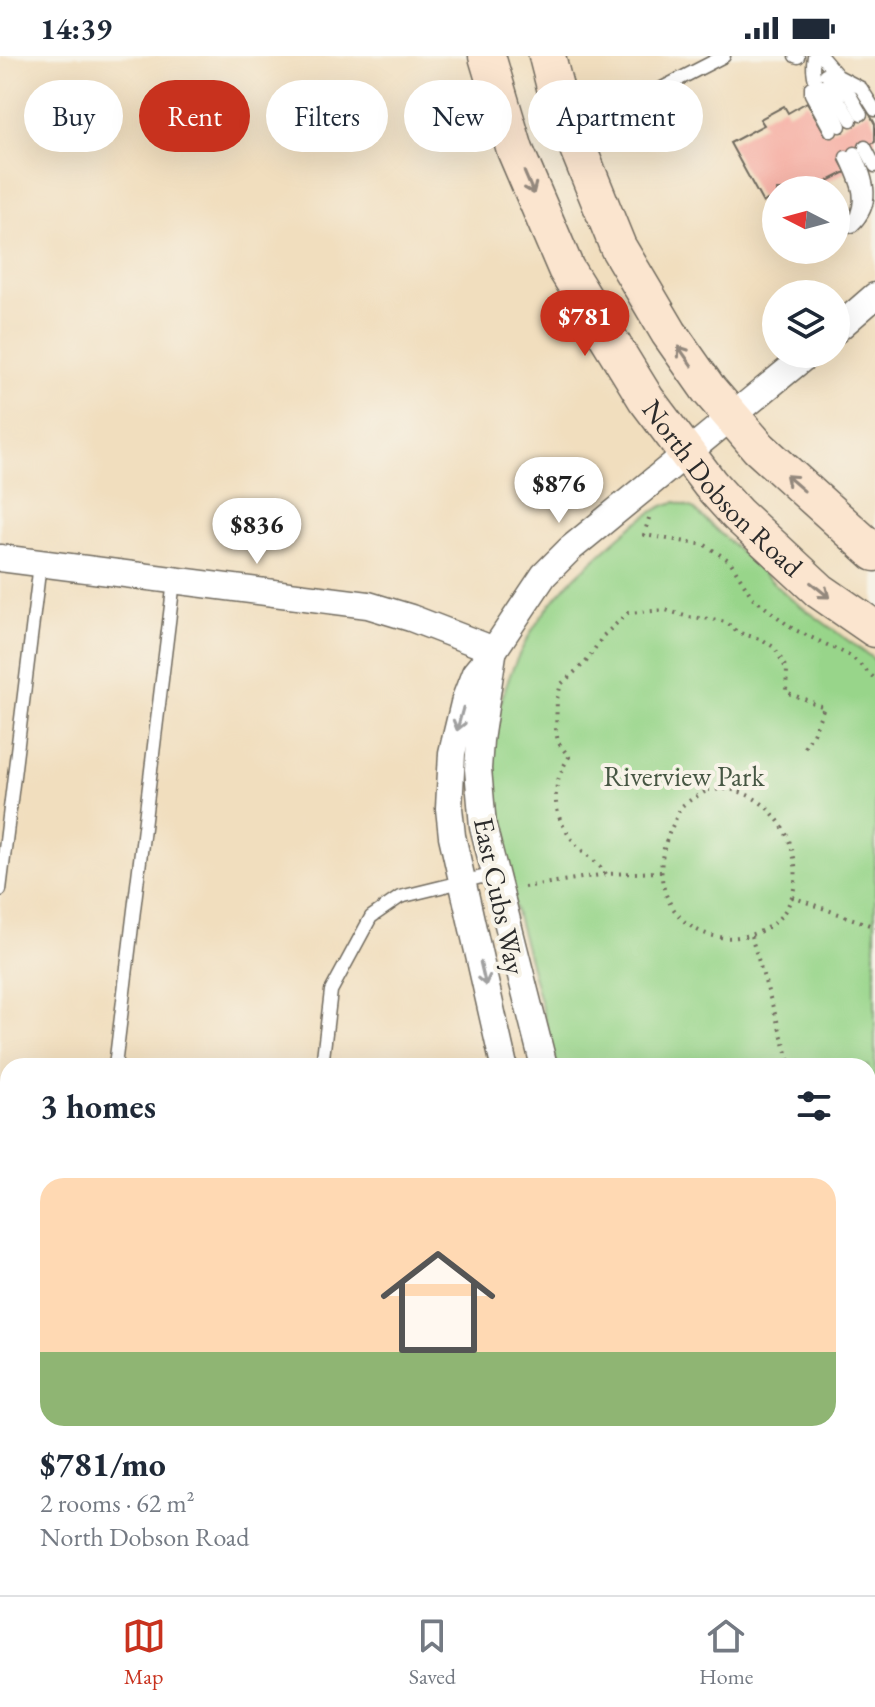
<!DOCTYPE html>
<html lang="en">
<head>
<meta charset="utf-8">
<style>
  :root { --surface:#fff; --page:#f6f6f7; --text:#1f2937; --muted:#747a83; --line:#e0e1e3; --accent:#c8321e }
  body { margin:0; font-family:"EB Garamond",serif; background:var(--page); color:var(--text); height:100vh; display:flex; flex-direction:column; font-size:30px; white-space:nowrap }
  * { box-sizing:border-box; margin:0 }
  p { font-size:26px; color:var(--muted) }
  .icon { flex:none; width:44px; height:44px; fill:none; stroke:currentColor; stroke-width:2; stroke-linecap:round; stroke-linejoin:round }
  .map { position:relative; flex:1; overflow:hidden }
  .side { position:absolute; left:0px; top:1002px; width:876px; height:538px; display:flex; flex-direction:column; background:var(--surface); border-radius:24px 24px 0 0; box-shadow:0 8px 32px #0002 }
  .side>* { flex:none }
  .hud { position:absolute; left:24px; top:24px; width:828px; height:72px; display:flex; gap:16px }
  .needle { width:52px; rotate:276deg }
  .tools { position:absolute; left:762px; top:120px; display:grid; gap:16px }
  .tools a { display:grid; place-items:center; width:88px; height:88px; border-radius:50%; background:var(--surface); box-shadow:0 8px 32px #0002; font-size:40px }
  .price { position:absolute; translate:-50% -68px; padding:0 18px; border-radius:28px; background:#fff; color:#222; font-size:26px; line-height:52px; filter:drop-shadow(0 2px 4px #0008) }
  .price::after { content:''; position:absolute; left:50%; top:48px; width:24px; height:18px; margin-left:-12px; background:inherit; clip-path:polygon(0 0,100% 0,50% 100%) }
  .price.on { background:var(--accent); color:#fff }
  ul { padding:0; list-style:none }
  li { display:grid; align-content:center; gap:16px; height:424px; padding:0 40px }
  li+li { border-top:2px solid var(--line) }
  li span { display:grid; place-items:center; height:248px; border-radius:24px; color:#555 }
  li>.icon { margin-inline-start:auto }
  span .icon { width:144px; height:144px; fill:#fffc; stroke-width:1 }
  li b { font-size:34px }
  h2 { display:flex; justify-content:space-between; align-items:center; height:96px; padding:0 40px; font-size:34px }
  .tag { padding:0 28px; border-radius:36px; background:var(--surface); box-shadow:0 8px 32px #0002; font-size:28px; line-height:72px }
  .tag.on { background:var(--accent); color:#fff }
  .status { display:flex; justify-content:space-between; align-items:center; height:56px; padding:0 40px; background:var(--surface); direction:ltr }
  .status svg { height:22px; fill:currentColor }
  .dock { display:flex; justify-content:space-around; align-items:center; height:112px; border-top:2px solid var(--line); background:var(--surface); font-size:22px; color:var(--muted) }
  .dock a { display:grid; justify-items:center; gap:4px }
  .dock .on { color:var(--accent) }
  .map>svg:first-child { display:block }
  .green { fill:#98d58a; stroke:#62805a; stroke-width:2 }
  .water { fill:#6cb3e3; stroke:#4c6f87; stroke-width:2 }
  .building { fill:#f6aea3 }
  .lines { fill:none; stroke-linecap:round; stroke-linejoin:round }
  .lane-casing { stroke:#706a5e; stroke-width:15 }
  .street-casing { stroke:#706a5e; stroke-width:29 }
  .secondary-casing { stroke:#706a5e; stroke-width:39 }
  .path { stroke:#706a5e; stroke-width:4; stroke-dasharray:2 6; stroke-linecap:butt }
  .lane { stroke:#fff; stroke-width:12 }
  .street { stroke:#fff; stroke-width:26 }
  .secondary { stroke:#fbe5cf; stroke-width:36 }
  .oneway { stroke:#93887d }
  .oneway2 { stroke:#a0a0a0 }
  .labels { text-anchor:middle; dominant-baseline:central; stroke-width:8; stroke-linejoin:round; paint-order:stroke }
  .street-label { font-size:28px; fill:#2b2b2b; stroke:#f7f3e8 }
  .park-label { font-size:28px; fill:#465643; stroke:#f7f3e8 }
</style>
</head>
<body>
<div class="status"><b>14:39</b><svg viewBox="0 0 49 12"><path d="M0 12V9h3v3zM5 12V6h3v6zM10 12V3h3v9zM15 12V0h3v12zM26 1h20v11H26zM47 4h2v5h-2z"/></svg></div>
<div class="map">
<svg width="875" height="1539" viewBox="0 0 875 1539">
  <rect width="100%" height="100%" fill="#f7f3e8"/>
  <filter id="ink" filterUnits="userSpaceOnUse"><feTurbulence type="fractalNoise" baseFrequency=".0125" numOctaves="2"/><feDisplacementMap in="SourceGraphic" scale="16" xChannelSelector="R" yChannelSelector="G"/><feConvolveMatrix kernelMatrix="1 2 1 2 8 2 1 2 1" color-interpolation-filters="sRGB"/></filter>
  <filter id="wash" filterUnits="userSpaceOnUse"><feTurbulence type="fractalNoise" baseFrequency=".006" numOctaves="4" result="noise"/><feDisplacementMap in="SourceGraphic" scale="32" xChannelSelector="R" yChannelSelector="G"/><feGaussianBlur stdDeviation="1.8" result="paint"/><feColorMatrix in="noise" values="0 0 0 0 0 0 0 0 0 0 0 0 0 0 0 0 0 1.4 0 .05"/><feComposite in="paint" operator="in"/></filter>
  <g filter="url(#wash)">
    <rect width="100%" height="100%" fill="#f1debe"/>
    <path class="green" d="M676,446L693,452L791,543L875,604V1539H581L582,1532H868V1010H557C544,959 530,908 516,856C504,810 489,761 491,712C493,634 529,560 588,509C611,489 646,452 676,446Z"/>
    <polygon class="water" points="875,1216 875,1332 868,1332 868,1219"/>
    <g id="blocks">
      <polygon class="building" points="807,46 825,78 868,55 875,68 875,86 840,105 846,116 826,126 830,134 776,134 776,161 767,144 763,147 730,87 764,69 760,63 784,50 788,57"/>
    </g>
  </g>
  <g filter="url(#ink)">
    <use href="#blocks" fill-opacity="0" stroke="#706a5e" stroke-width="2"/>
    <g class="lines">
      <g class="lane-casing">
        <g id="lane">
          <polyline points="795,0 798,1"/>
          <path d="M814,0C808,33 830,42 840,70"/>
          <polyline points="821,0 838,20 861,32 875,54"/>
          <polyline points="825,18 850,39 861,58"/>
          <polyline points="823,30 839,44 851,64"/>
          <polyline points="811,31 811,38 831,75"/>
          <polyline points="662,32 724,0"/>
          <polyline points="865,91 875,110"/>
          <path d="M846,101C857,125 867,142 853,167"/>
          <path d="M852,170C875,148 869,126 855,97"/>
          <polyline points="0,834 40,508"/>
          <polyline points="115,1010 174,525"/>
          <polyline points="322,1010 331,935 371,861 400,841 494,818"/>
          <polyline points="0,1309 8,1310"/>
        </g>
      </g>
      <g class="street-casing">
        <g id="street">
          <polyline points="836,274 875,240"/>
          <polyline points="0,502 368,549 411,562 494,594"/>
          <polyline points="493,598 480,684 478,713 483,770 544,1010"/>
          <polyline points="504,1010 452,780 449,752 452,697 465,643 475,617 494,594 544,519 570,493 808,298"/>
          <polyline points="523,1539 524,1532"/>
          <polyline points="566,1539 566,1532"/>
        </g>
      </g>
      <g class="secondary-casing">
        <g id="secondary">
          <path id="s1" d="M487,0L515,94L566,213L646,343L710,428L737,458L820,535L875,573"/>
          <polyline points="547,0 558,43 618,191 669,277 709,334 759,392 875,497"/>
        </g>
      </g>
      <g class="path">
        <polyline points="649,462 644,479 705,489 730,505 752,541 793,573 851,600 875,623"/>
        <path d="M708,734C716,734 725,732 733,734C805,750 825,871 738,881C718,884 696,877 682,863C655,836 657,798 674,767C676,762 679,754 682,750C689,744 700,739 708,734Z"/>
        <path d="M606,818C598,806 584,798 575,787C551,759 550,731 569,701L558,686L556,675L557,643L561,628L586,606L603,580L628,557L666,554L688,561L712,563L726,566L737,576L763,584L775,592L787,614L786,636L824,651L813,678L802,695"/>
        <polyline points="524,831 606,818 661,816"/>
        <polyline points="792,841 875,871"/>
        <polyline points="751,880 791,1010"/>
        <polyline points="868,1052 875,1050"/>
        <polyline points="868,1262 875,1285"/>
        <polyline points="868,1341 875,1341"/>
        <polyline points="868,1426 875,1427"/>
      </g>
      <use href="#lane" class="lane"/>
      <use href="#street" class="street"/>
      <use href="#secondary" class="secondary"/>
    </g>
    <defs><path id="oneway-shaft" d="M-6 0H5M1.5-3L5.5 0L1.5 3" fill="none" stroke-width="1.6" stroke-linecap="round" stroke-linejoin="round" transform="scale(2)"/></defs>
    <g class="oneway">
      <use href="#oneway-shaft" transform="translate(529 127) rotate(67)"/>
      <use href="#oneway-shaft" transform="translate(685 300) rotate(-125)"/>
      <use href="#oneway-shaft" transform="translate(795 427) rotate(-139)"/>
      <use href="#oneway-shaft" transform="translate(820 534) rotate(39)"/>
    </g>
    <g class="oneway2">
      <use href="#oneway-shaft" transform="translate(460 663) rotate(105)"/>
      <use href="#oneway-shaft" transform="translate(483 918) rotate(77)"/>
    </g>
  </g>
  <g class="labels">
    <g class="street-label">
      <text stroke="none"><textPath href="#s1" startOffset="498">North Dobson Road</textPath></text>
      <text transform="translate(500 840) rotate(78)">East Cubs Way</text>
    </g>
    <g class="park-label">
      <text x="684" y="720">Riverview Park</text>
    </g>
  </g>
</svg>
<div class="tools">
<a><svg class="needle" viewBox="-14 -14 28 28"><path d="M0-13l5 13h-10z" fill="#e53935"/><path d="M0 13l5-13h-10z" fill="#747a83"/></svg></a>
<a><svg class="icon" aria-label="layers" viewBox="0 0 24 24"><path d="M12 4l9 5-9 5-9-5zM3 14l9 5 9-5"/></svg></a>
</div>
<b class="price on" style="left:585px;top:302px">$781</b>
<b class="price" style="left:559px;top:469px">$876</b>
<b class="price" style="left:257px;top:510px">$836</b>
<div class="hud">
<a class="tag">Buy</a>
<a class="tag on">Rent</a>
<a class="tag">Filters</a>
<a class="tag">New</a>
<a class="tag">Apartment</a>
</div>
<section class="side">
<h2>3 homes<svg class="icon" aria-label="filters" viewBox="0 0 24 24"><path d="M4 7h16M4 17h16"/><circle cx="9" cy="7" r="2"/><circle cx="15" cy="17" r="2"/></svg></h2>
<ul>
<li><span style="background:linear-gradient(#ffd9b3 70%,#8fb573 0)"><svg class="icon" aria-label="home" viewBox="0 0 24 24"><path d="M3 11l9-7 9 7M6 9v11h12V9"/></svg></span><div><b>$781/mo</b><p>2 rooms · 62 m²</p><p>North Dobson Road</p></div></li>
</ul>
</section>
</div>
<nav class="dock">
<a class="on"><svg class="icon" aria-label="map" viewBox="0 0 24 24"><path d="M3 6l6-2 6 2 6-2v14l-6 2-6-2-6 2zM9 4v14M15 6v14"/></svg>Map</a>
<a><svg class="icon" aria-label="saved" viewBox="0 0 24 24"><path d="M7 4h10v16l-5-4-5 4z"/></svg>Saved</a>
<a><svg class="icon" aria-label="home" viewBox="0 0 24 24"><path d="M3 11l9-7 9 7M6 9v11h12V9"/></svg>Home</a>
</nav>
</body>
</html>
